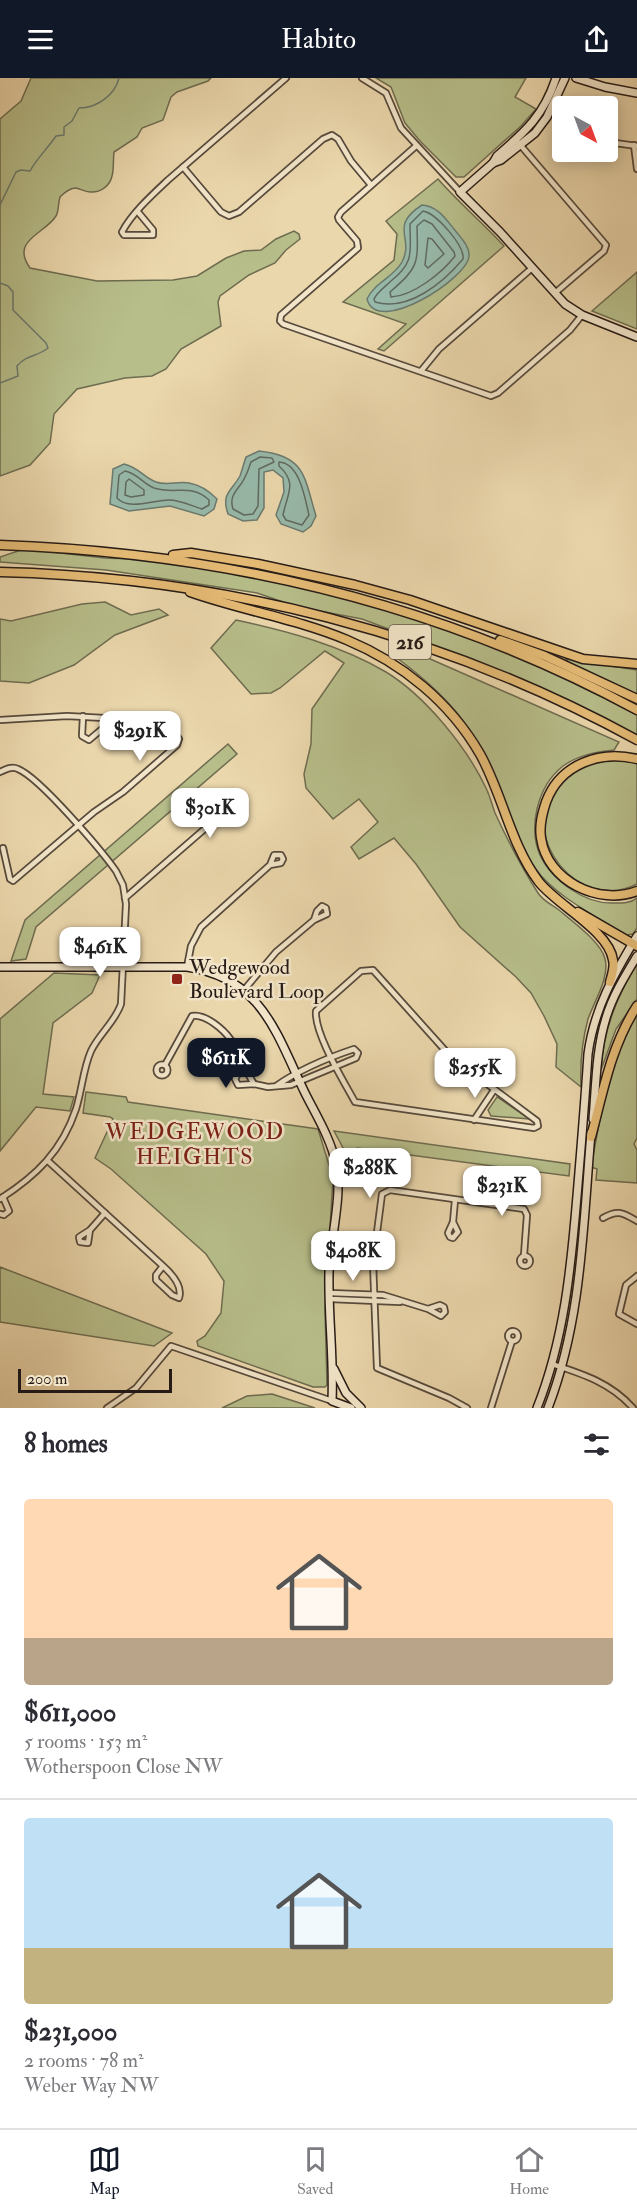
<!DOCTYPE html>
<html lang="en">
<head>
<meta charset="utf-8">
<style>
  :root { --surface:#fff; --page:#f2f2f3; --text:#2b2b33; --muted:#7c7c81; --line:#e1e1e2; --accent:#111827 }
  body { margin:0; font-family:"IM FELL Double Pica",serif; background:var(--page); color:var(--text); height:100vh; display:flex; flex-direction:column; font-size:22px; white-space:nowrap }
  * { box-sizing:border-box; margin:0 }
  p { font-size:20px; color:var(--muted) }
  .icon { flex:none; width:33px; height:33px; fill:none; stroke:currentColor; stroke-width:2; stroke-linecap:round; stroke-linejoin:round }
  .map { position:relative; height:1330px; overflow:hidden }
  .drawer { display:flex; flex-direction:column; background:var(--surface); flex:1 }
  .drawer>* { flex:none }
  .needle { width:39px; rotate:139deg }
  .controls { position:absolute; left:552px; top:18px; display:grid; gap:12px }
  .controls a { display:grid; place-items:center; width:66px; height:66px; border-radius:6px; background:var(--surface); box-shadow:0 3px 15px #0003; font-size:30px }
  .scale { position:absolute; left:18px; bottom:15px; width:154px; box-sizing:border-box; padding-left:6px; border:3px solid #261b16; border-top:0; font-size:16px; line-height:21px; white-space:nowrap; color:#261b16; -webkit-text-stroke:4px #f2e5c9; paint-order:stroke }
  .price { position:absolute; translate:-50% -51px; padding:0 14px; border-radius:12px; background:#fff; color:#222; font-size:20px; line-height:39px; filter:drop-shadow(0 2px 3px #0008) }
  .price::after { content:''; position:absolute; left:50%; top:36px; width:18px; height:14px; margin-left:-9px; background:inherit; clip-path:polygon(0 0,100% 0,50% 100%) }
  .price.selected { background:var(--accent); color:#fff }
  ul { padding:0; list-style:none }
  li { display:grid; align-content:center; gap:12px; height:318px; padding:0 24px }
  li+li { border-top:2px solid var(--line) }
  li span { display:grid; place-items:center; height:186px; border-radius:6px; color:#555 }
  li>.icon { margin-inline-start:auto }
  span .icon { width:108px; height:108px; fill:#fffc; stroke-width:1 }
  li b { font-size:26px }
  h2 { display:flex; justify-content:space-between; align-items:center; height:72px; padding:0 24px; font-size:26px }
  header { display:flex; justify-content:space-between; align-items:center; height:78px; padding:0 24px; background:var(--accent); color:#fff; font-size:27px; font-weight:600 }
  .tabs { display:flex; justify-content:space-around; align-items:center; height:84px; border-top:2px solid var(--line); background:var(--surface); font-size:16px; color:var(--muted) }
  .tabs a { display:grid; justify-items:center; gap:3px }
  .tabs .selected { color:var(--accent) }
  .map>svg:first-child { display:block }
  .green { fill:#b7be8a; stroke:#6e6c50; stroke-width:1.5 }
  .water { fill:#98baab; stroke:#6a7a6f; stroke-width:1.5 }
  .lines { fill:none; stroke-linecap:round; stroke-linejoin:round }
  .shore { stroke:#5f6a60; stroke-width:1.5 }
  .stream { stroke:#6a7a6f; stroke-width:1.5 }
  .street-casing { stroke:#574a3c; stroke-width:8 }
  .secondary-casing { stroke:#261b16; stroke-width:10 }
  .highway-casing { stroke:#261b16; stroke-width:11 }
  .street { stroke:#f2e5c9; stroke-width:4.5 }
  .secondary { stroke:#f2e5c9; stroke-width:7 }
  .highway { stroke:#e6bc76; stroke-width:8 }
  .poi-dot { fill:#8f2418; stroke:#f2e5c9; stroke-width:2 }
  .labels { text-anchor:middle; dominant-baseline:central; stroke-width:5; stroke-linejoin:round; paint-order:stroke }
  .shield { fill:#f2e5c9; stroke:#63584c; stroke-width:1.5 }
  .shield-label { font-size:20px; font-weight:bold; fill:#261b16 }
  .poi-label { font-size:21px; fill:#261b16; stroke:#f2e5c9; text-anchor:start }
  .neighbourhood-label { font-size:22px; letter-spacing:1.5px; fill:#7a1f14; stroke:#f2e5c9 }
</style>
</head>
<body>
<header><svg class="icon" aria-label="menu" viewBox="0 0 24 24"><path d="M4 6h16M4 12h16M4 18h16"/></svg>Habito<svg class="icon" aria-label="share" viewBox="0 0 24 24"><path d="M12 15V3M7 8l5-5 5 5M5 13v7h14v-7"/></svg></header>
<div class="map">
<svg width="637" height="1330" viewBox="0 0 637 1330">
  <rect width="100%" height="100%" fill="#ebd7ac"/>
  <filter id="stains"><feTurbulence type="fractalNoise" baseFrequency=".00333" numOctaves="4"/><feColorMatrix values="0 0 0 0 .2 0 0 0 0 .09 0 0 0 0 .02 0 0 0 .5 -.17"/></filter>
  <radialGradient id="worn" r=".72"><stop offset=".6" stop-color="#630" stop-opacity="0"/><stop offset="1" stop-color="#630" stop-opacity=".3"/></radialGradient>
  <g class="green">
    <path d="M31,0H211L208,3L177,14L171,19L163,42L142,50L137,59L114,74C113,82 114,91 112,98C110,108 100,115 90,114C85,114 81,111 76,110C69,110 64,115 60,119C58,125 59,133 56,138C45,156 10,162 30,190L97,203L173,202L197,198L226,180L244,173L261,172L276,161L294,153L299,156L300,161L286,172L275,185L249,197L220,218L218,224L221,248L181,271L166,291L152,298L125,300L77,311L54,336L50,365L30,387L0,398V41L21,23Z"/>
    <polygon points="376,0 526,0 515,19 536,31 521,48 464,99 456,99 420,63 405,45 391,9"/>
    <path d="M438,101C459,125 483,145 504,168L384,273L378,271L406,246L343,224L394,182L397,156L386,143Z"/>
    <polygon points="637,194 637,251 592,233"/>
    <path d="M24,471C51,474 78,477 105,480C123,481 142,480 160,483C326,507 490,555 637,637V658L590,633L522,601L362,541L298,529L257,515L106,492L0,484V479Z"/>
    <polygon points="105,524 131,537 159,531 168,537 115,557 74,587 29,605 0,603 0,541 11,543 82,526"/>
    <path d="M236,542C287,553 340,567 386,594C425,618 466,668 486,710C490,718 492,727 495,735C508,763 521,789 538,815C543,823 551,826 559,832C571,842 602,865 605,881C610,899 594,924 588,941C582,963 580,986 581,1009L556,989L557,966L544,938L531,915L516,899L460,849L416,786L394,760L359,781L351,769L378,744L359,721L333,741L306,710L304,696L311,666L312,631L344,585L325,573L280,610L271,615L251,616L211,570Z"/>
    <path d="M403,569L619,664L614,672C596,674 578,677 563,688C549,699 541,714 537,731C529,767 542,792 572,812C584,820 597,825 611,825C620,825 630,826 637,820V850L633,856L626,857C598,839 554,818 535,790C522,771 516,749 506,728C494,702 483,674 468,650C450,622 424,600 397,580Z"/>
    <polygon points="566,581 637,592 637,619 568,584"/>
    <polygon points="228,666 237,676 36,849 26,881 11,883 25,842"/>
    <path d="M598,681L625,682L637,685V806C580,836 516,759 557,710C568,696 583,690 598,681Z"/>
    <path d="M637,885V921L616,951L601,992C603,952 617,919 637,885Z"/>
    <polygon points="54,895 100,897 92,915 53,945 43,1016 74,1019 70,1033 36,1029 0,1073 0,941"/>
    <path d="M637,936V1060L634,1066L637,1072V1105L596,1102L597,1091L591,1089C601,1037 608,982 637,936Z"/>
    <polygon points="86,1014 126,1019 128,1024 318,1051 333,1100 325,1232 327,1307 325,1309 313,1309 198,1268 197,1263 205,1258 221,1235 224,1203 206,1176 111,1091 95,1080 113,1041 110,1039 83,1035"/>
    <polygon points="497,1019 530,1041 491,1038 488,1032"/>
    <polygon points="334,1053 570,1086 569,1098 357,1070 348,1079"/>
    <polygon points="0,1189 172,1255 154,1268 0,1244"/>
    <polygon points="272,1316 315,1330 222,1330 247,1318"/>
  </g>
  <g class="water">
    <path d="M422,127C437,128 445,140 454,151C460,159 470,168 469,178C468,200 377,259 367,221C374,205 394,199 402,184C415,159 388,149 422,127Z"/>
    <path d="M259,373C306,378 304,399 316,438L311,448L303,454L281,446L276,437L284,414L283,400L273,392L264,394V430L257,442L243,443L228,436C221,415 231,414 240,398C242,392 244,385 246,379Z"/>
    <path d="M124,386C140,390 144,400 156,404C167,408 178,403 189,405C201,407 209,413 217,421L214,431L204,438L170,428L129,433L110,426L113,391Z"/>
  </g>
  <g class="lines">
    <g class="shore">
      <path d="M423,133C436,135 465,168 463,181C443,205 408,234 375,224L374,221C378,213 385,209 391,203C415,184 410,174 410,146Z"/>
      <path d="M424,142L432,146L454,174L455,178C442,195 413,218 391,219L390,214C419,189 418,186 417,148Z"/>
      <polygon points="428,160 432,161 444,176 428,190 425,187"/>
      <path d="M260,379L272,380L274,384L259,391L258,428L253,436L244,437L233,431C228,416 240,411 245,399C248,394 249,389 251,384Z"/>
      <path d="M279,384C300,385 305,421 309,437L302,447L286,442L283,437C287,416 298,405 279,388Z"/>
      <path d="M125,393C137,395 143,406 154,410C175,417 191,405 209,422V427L202,431C192,428 180,422 169,422C153,422 129,433 117,420L119,397Z"/>
      <polygon points="129,401 144,412 144,417 131,419 125,417 126,404"/>
    </g>
    <g class="stream">
      <path d="M0,127L16,94L21,92L30,93C37,80 48,70 56,58L64,57V49L72,43L79,30C97,30 115,17 119,0"/>
      <path d="M0,205L8,208L13,214V232L46,265L48,270C37,279 27,276 17,288L18,298L0,305"/>
    </g>
    <g class="street-casing">
      <g id="street">
        <polyline points="362,0 386,15 401,50 460,114"/>
        <polyline points="516,62 606,167 604,173 555,215"/>
        <polyline points="608,64 637,68"/>
        <polyline points="634,67 637,91"/>
        <polyline points="416,68 341,134 338,139 339,142 357,163 358,170 281,237 280,243 283,246 491,318 498,315 570,252 582,237"/>
        <polyline points="183,89 221,134 229,138 239,134 323,61 332,57 338,61 351,83 371,107"/>
        <path d="M138,134L153,152V157H124L122,154C132,135 152,117 168,102L286,0"/>
        <polyline points="421,293 439,271 532,190"/>
        <polyline points="83,638 82,658 89,662 115,640"/>
        <polyline points="0,642 67,638 160,643 167,645 179,661 177,667 123,714 94,734 13,803 10,801 3,770"/>
        <path d="M0,694C6,691 12,688 18,691C40,700 101,772 116,793L123,807L126,826L121,926C115,944 99,956 91,973C83,991 82,1012 76,1031C62,1073 36,1098 0,1121"/>
        <polyline points="125,820 223,735 234,732 236,726 233,723 228,724 223,735"/>
        <polyline points="66,888 67,872 72,868 77,872 78,888"/>
        <polyline points="187,889 191,868 201,849 270,787 281,785 283,781 281,777 274,777 270,787"/>
        <path d="M373,892L451,979L537,1043L538,1048L534,1050L355,1024C343,1002 314,955 316,933L361,893Z"/>
        <polyline points="244,912 276,874 314,842 327,836 326,830 322,828 317,833 314,842"/>
        <circle cx="162" cy="992" r="5.5"/>
        <path d="M165,987L192,938C205,935 224,952 231,962C240,976 245,992 254,1006"/>
        <path d="M243,988L235,1001L238,1007L254,1006L268,1009L291,1007L356,980L358,975L354,971C327,980 299,992 276,1008"/>
        <polyline points="474,1042 494,1012"/>
        <path d="M48,1083L163,1188L156,1197V1202L172,1217L179,1220C183,1208 172,1196 163,1188"/>
        <polyline points="0,1136 4,1137 9,1133 3,1119"/>
        <path d="M603,1140C618,1131 623,1135 637,1143"/>
        <polyline points="453,1144 458,1154 453,1160 450,1159 448,1155 453,1144 455,1122"/>
        <polyline points="90,1152 88,1165 80,1164 79,1159 90,1152 105,1135"/>
        <circle cx="525" cy="1183" r="5"/>
        <polyline points="637,1198 626,1207 619,1236 637,1246"/>
        <polyline points="330,1215 383,1217 428,1231 441,1238 445,1234 444,1229 440,1227 428,1231"/>
        <polyline points="330,1221 400,1224"/>
        <circle cx="513" cy="1258" r="5"/>
        <path d="M552,1286C583,1296 611,1305 633,1330"/>
        <polyline points="107,1330 136,1310 171,1268 332,1323"/>
        <polyline points="467,1330 449,1320 377,1290 373,1185 382,1116 390,1112 524,1131 527,1137 524,1177"/>
        <polyline points="491,1330 512,1263"/>
      </g>
    </g>
    <g class="secondary-casing">
      <g id="secondary">
        <polyline points="565,0 547,39 535,55 501,82 493,85 460,114 500,154 565,226 582,237 637,259"/>
        <polyline points="576,0 605,9 637,15"/>
        <path d="M493,85L497,78C526,53 544,37 556,0"/>
        <path d="M0,889H187C262,900 276,955 305,1015C316,1037 331,1061 336,1086C343,1117 330,1162 329,1195C328,1238 334,1280 332,1323L351,1330"/>
        <path d="M593,1041C596,1007 596,972 606,940C613,917 625,898 637,878"/>
        <polyline points="334,1291 346,1315 361,1330"/>
        <path d="M537,1330C564,1262 571,1190 577,1118C581,1071 585,1023 588,976C594,931 614,896 637,858"/>
        <path d="M548,1330C582,1242 583,1148 591,1055"/>
      </g>
    </g>
    <g class="highway-casing">
      <g id="highway">
        <path d="M0,467C225,475 438,524 637,632"/>
        <polyline points="173,477 191,475 258,486 355,507 410,522 583,581 637,586"/>
        <path d="M0,494C222,499 442,555 637,662"/>
        <path d="M190,514C241,532 297,541 347,562C402,585 450,624 480,676C503,717 510,766 539,804C557,827 609,853 613,882C615,889 612,897 610,904"/>
        <polyline points="500,562 545,578 637,621"/>
        <path d="M637,681C600,672 560,686 546,724C542,736 539,747 541,760C547,803 599,828 637,813"/>
        <polyline points="578,834 637,868"/>
        <path d="M591,1059C603,1014 611,968 637,928"/>
      </g>
    </g>
    <use href="#street" class="street"/>
    <use href="#secondary" class="secondary"/>
    <use href="#highway" class="highway"/>
  </g>
  <rect class="poi-dot" x="171" y="895" width="12" height="12" rx="3"/>
  <g class="labels">
    <rect class="shield" x="389" y="547" width="42" height="34" rx="4.5"/>
    <g class="shield-label">
      <text x="410" y="564">216</text>
    </g>
    <g class="poi-label">
      <text x="189" y="889">Wedgewood<tspan x="189" dy="24">Boulevard Loop</tspan></text>
    </g>
    <g class="neighbourhood-label">
      <text x="195" y="1054">WEDGEWOOD<tspan x="195" dy="25">HEIGHTS</tspan></text>
    </g>
  </g>
  <rect width="100%" height="100%" filter="url(#stains)"/>
  <rect width="100%" height="100%" fill="url(#worn)"/>
</svg>
<div class="controls">
<a><svg class="needle" viewBox="-14 -14 28 28"><path d="M0-13l5 13h-10z" fill="#e53935"/><path d="M0 13l5-13h-10z" fill="#7c7c81"/></svg></a>
</div>
<div class="scale">200 m</div>
<b class="price" style="left:140px;top:684px">$291K</b>
<b class="price" style="left:210px;top:761px">$301K</b>
<b class="price" style="left:100px;top:900px">$461K</b>
<b class="price selected" style="left:226px;top:1011px">$611K</b>
<b class="price" style="left:475px;top:1021px">$255K</b>
<b class="price" style="left:370px;top:1121px">$288K</b>
<b class="price" style="left:502px;top:1139px">$231K</b>
<b class="price" style="left:353px;top:1204px">$408K</b>
</div>
<section class="drawer">
<h2>8 homes<svg class="icon" aria-label="filters" viewBox="0 0 24 24"><path d="M4 7h16M4 17h16"/><circle cx="9" cy="7" r="2"/><circle cx="15" cy="17" r="2"/></svg></h2>
<ul>
<li><span style="background:linear-gradient(#ffd9b3 75%,#b9a48a 0)"><svg class="icon" aria-label="home" viewBox="0 0 24 24"><path d="M3 11l9-7 9 7M6 9v11h12V9"/></svg></span><div><b>$611,000</b><p>5 rooms · 153 m²</p><p>Wotherspoon Close NW</p></div></li>
<li><span style="background:linear-gradient(#bfe0f5 70%,#c2b280 0)"><svg class="icon" aria-label="home" viewBox="0 0 24 24"><path d="M3 11l9-7 9 7M6 9v11h12V9"/></svg></span><div><b>$231,000</b><p>2 rooms · 78 m²</p><p>Weber Way NW</p></div></li>
</ul>
</section>
<nav class="tabs">
<a class="selected"><svg class="icon" aria-label="map" viewBox="0 0 24 24"><path d="M3 6l6-2 6 2 6-2v14l-6 2-6-2-6 2zM9 4v14M15 6v14"/></svg>Map</a>
<a><svg class="icon" aria-label="saved" viewBox="0 0 24 24"><path d="M7 4h10v16l-5-4-5 4z"/></svg>Saved</a>
<a><svg class="icon" aria-label="home" viewBox="0 0 24 24"><path d="M3 11l9-7 9 7M6 9v11h12V9"/></svg>Home</a>
</nav>
</body>
</html>
